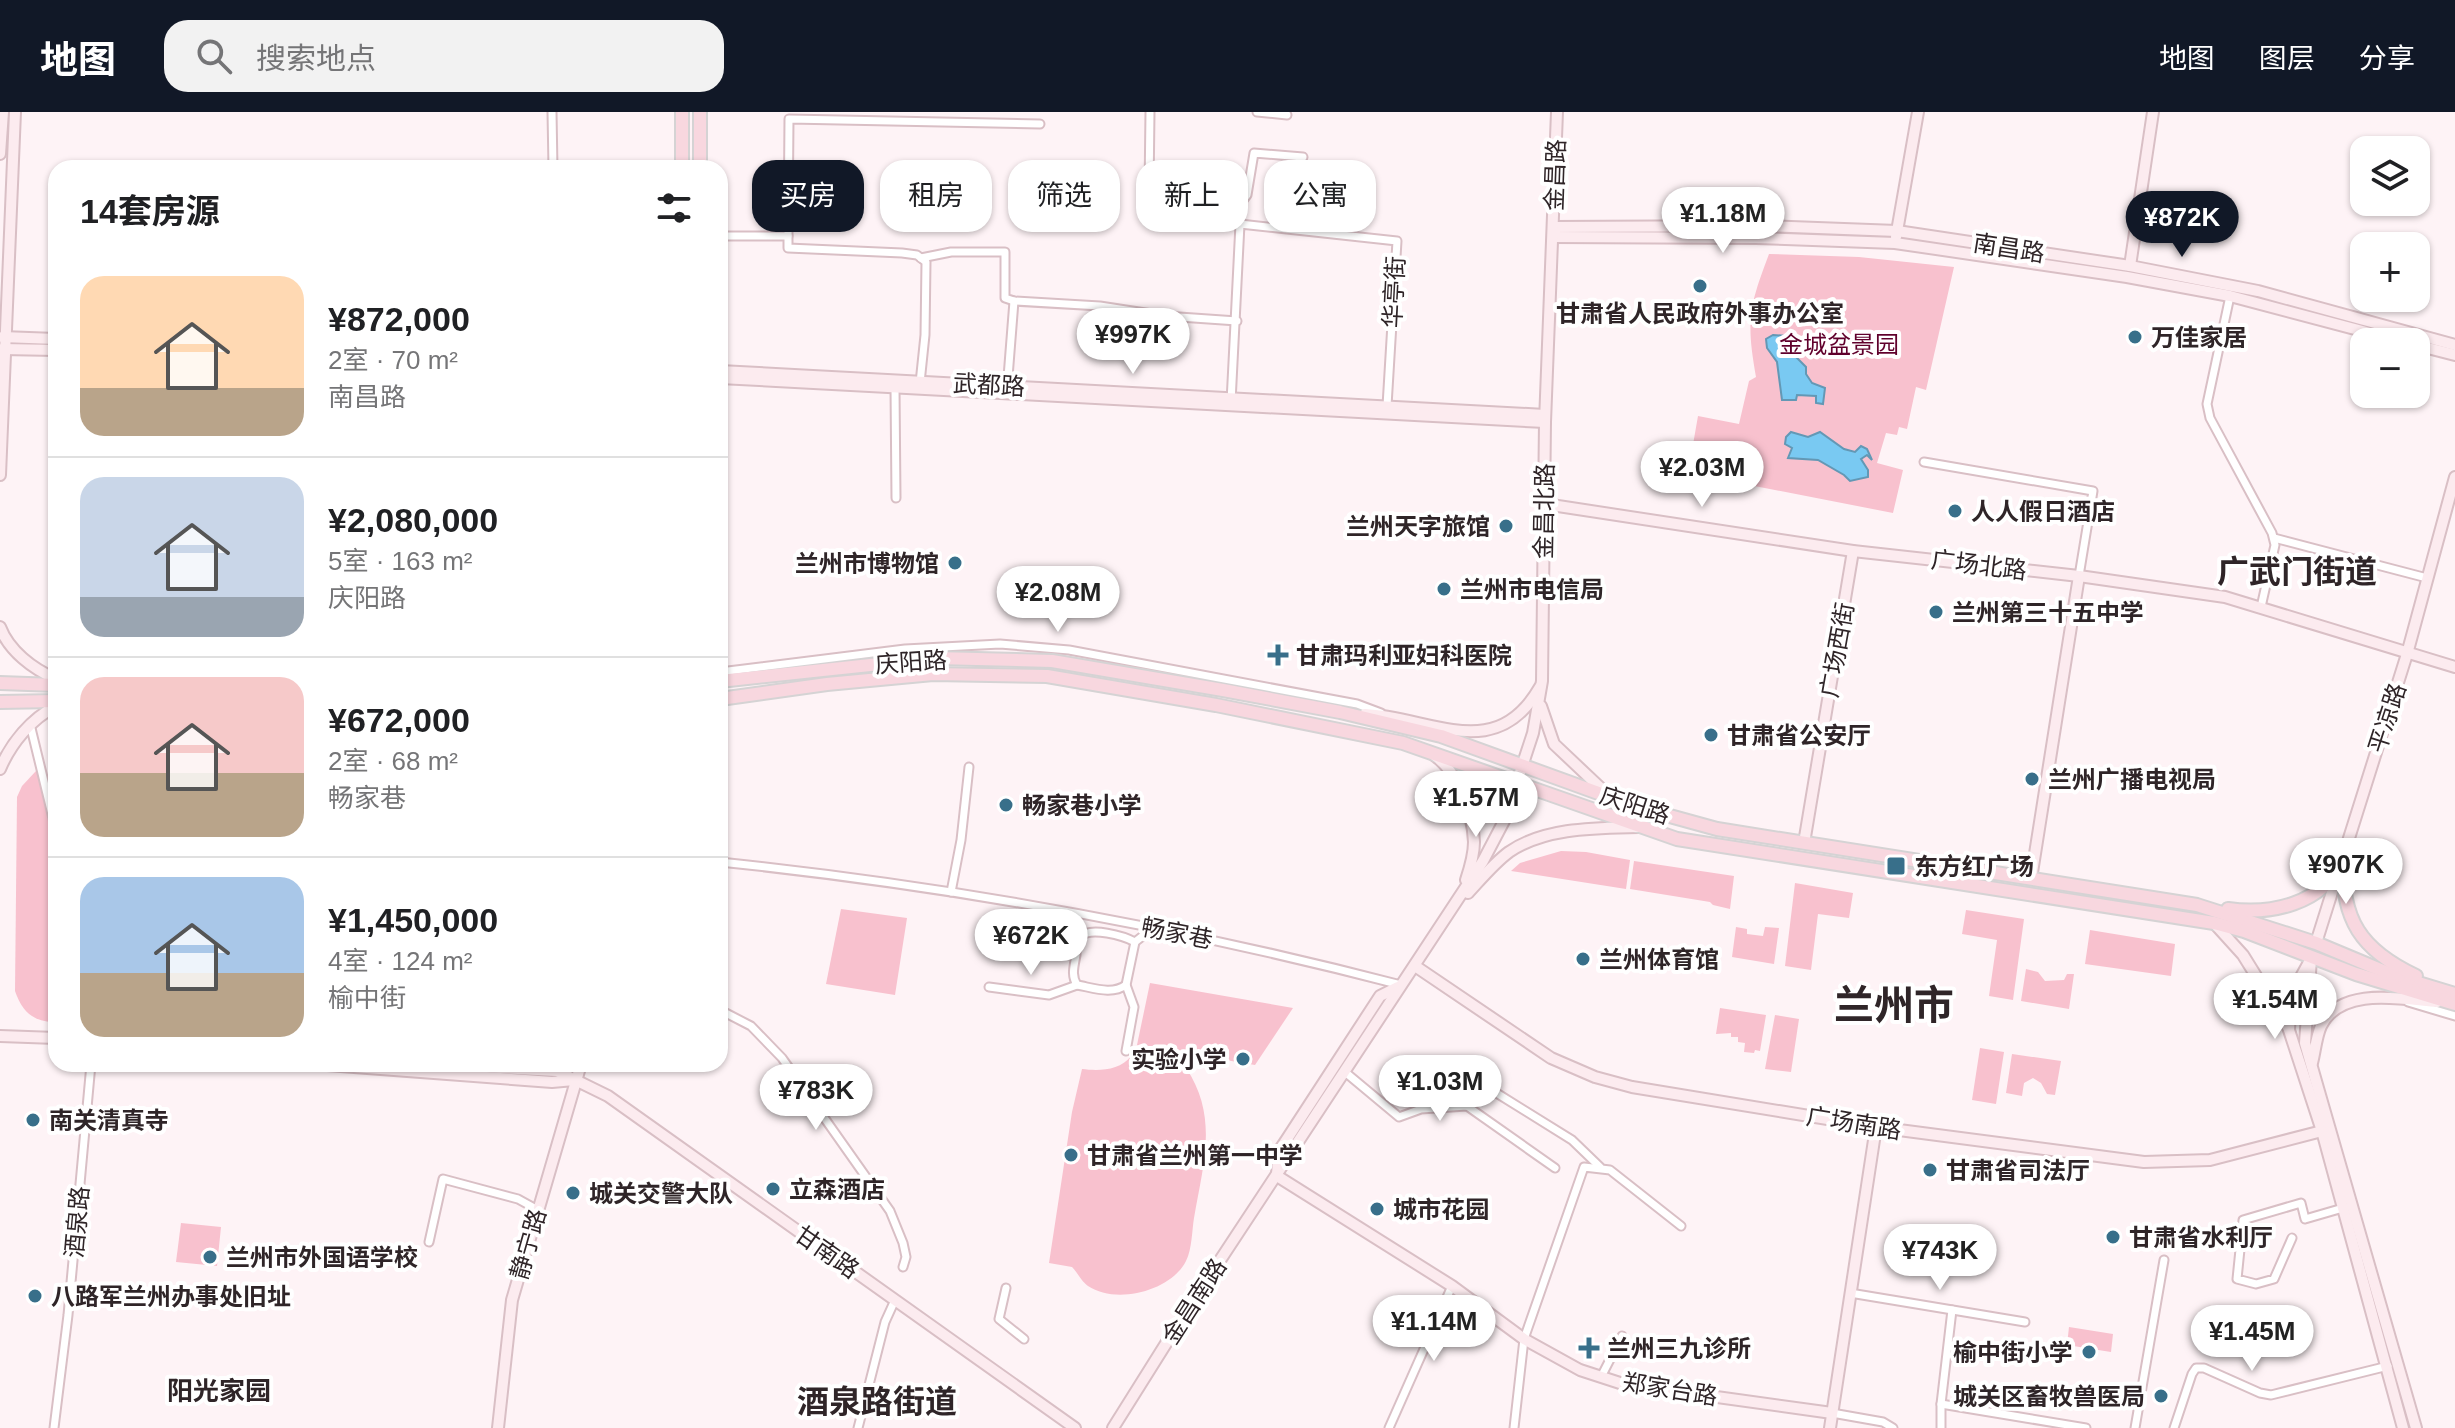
<!DOCTYPE html>
<html lang="zh">
<head>
<meta charset="utf-8">
<style>
  :root { --surface:#fff; --page:#f2f2f2; --text:#202124; --muted:#757577; --line:#e0e0e0; --accent:#111827 }
  body { margin:0; font-family:Helvetica,"Noto Sans SC",sans-serif; background:var(--page); color:var(--text); height:100vh; display:flex; flex-direction:column; font-size:30px; white-space:nowrap }
  * { box-sizing:border-box; margin:0 }
  p { font-size:26px; color:var(--muted) }
  .icon { flex:none; width:44px; height:44px; fill:none; stroke:currentColor; stroke-width:2; stroke-linecap:round; stroke-linejoin:round }
  .map { position:relative; flex:1; overflow:hidden }
  .sheet { position:absolute; left:48px; top:48px; width:680px; height:912px; display:flex; flex-direction:column; background:var(--surface); border-radius:24px; box-shadow:0 2px 6px #0004 }
  .sheet>* { flex:none }
  .hud { position:absolute; left:752px; top:48px; width:760px; height:72px; display:flex; gap:16px }
  .fabs { position:absolute; left:2350px; top:24px; display:grid; gap:16px }
  .fabs a { display:grid; place-items:center; width:80px; height:80px; border-radius:16px; background:var(--surface); box-shadow:0 2px 6px #0004; font-size:40px }
  .price { position:absolute; translate:-50% -68px; padding:0 18px; border-radius:28px; background:#fff; color:#222; font-size:26px; line-height:52px; filter:drop-shadow(0 2px 4px #0008) }
  .price::after { content:''; position:absolute; left:50%; top:48px; width:24px; height:18px; margin-left:-12px; background:inherit; clip-path:polygon(0 0,100% 0,50% 100%) }
  .price.current { background:var(--accent); color:#fff }
  ul { padding:0; list-style:none }
  li { display:flex; align-items:center; gap:24px; height:200px; padding:0 32px }
  li+li { border-top:2px solid var(--line) }
  li span { display:grid; place-items:center; flex:none; width:224px; height:160px; border-radius:24px; color:#555 }
  li>.icon { margin-inline-start:auto }
  span .icon { width:96px; height:96px; fill:#fffc; stroke-width:1 }
  li b { font-size:34px }
  h2 { display:flex; justify-content:space-between; align-items:center; height:96px; padding:0 32px; font-size:34px }
  .chip { padding:0 28px; border-radius:24px; background:var(--surface); box-shadow:0 2px 6px #0004; font-size:28px; line-height:72px }
  .chip.current { background:var(--accent); color:#fff }
  header { display:flex; align-items:center; gap:48px; box-sizing:border-box; height:112px; padding:0 40px; background:var(--accent); color:#fff }
  header strong { font-size:38px }
  nav { display:flex; gap:44px; margin-inline-start:auto; font-size:28px }
  .search { width:560px; height:72px; background:var(--page); display:flex; align-items:center; gap:20px; box-sizing:border-box; padding:0 28px; border-radius:24px; color:var(--muted); font-size:30px }
  .map>svg:first-child { display:block }
  .green { fill:#f8c1ce }
  .water { fill:#79c9f2; stroke:#6398b5; stroke-width:2 }
  .lines { fill:none; stroke-linecap:round; stroke-linejoin:round }
  .street-casing { stroke:#d9bfc5; stroke-width:11 }
  .secondary-casing { stroke:#d9bfc5; stroke-width:14 }
  .primary-casing { stroke:#d5d3d4; stroke-width:16 }
  .street { stroke:#fff; stroke-width:7 }
  .secondary { stroke:#fcebef; stroke-width:10 }
  .primary { stroke:#f8d7df; stroke-width:12 }
  .poi-dot { fill:#386f8a; stroke:#fff; stroke-width:3 }
  .labels { text-anchor:middle; dominant-baseline:central; stroke-width:8; stroke-linejoin:round; paint-order:stroke }
  .street-label { font-size:24px; fill:#2f2528; stroke:#fff }
  .poi-label { font-size:24px; font-weight:bold; fill:#2f2528; stroke:#fff; text-anchor:start }
  .park-label { font-size:24px; fill:#60002c; stroke:#fff }
  .neighbourhood-label { font-size:26px; font-weight:bold; fill:#2f2528; stroke:#fff }
  .district-label { font-size:32px; font-weight:bold; fill:#2f2528; stroke:#fff }
  .town-label { font-size:40px; font-weight:bold; fill:#2f2528; stroke:#fff }
</style>
</head>
<body>
<header>
<strong>地图</strong>
<div class="search"><svg class="icon" aria-label="search" viewBox="0 0 24 24"><circle cx="10" cy="10" r="6"/><path d="M15 15l6 6"/></svg>搜索地点</div>
<nav><a>地图</a><a>图层</a><a>分享</a></nav>
</header>
<div class="map">
<svg width="2455" height="1316" viewBox="0 0 2455 1316">
  <rect width="100%" height="100%" fill="#fef3f6"/>
  <g class="green">
    <path d="M1769,142L1859,145L1954,155L1926,278L1916,275L1907,317L1899,315L1897,323L1886,321L1877,351L1903,358L1893,401L1688,361L1698,304L1739,312L1749,269L1756,265C1746,209 1749,195 1769,142Z"/>
    <path d="M36,659L41,664L56,757V909L53,910C32,909 22,899 15,879L17,685L22,674Z"/>
    <polygon points="1561,739 1586,740 1630,748 1626,777 1511,759 1520,751"/>
    <polygon points="1634,749 1734,764 1730,797 1713,793 1710,790 1630,777"/>
    <polygon points="1795,771 1853,781 1849,806 1818,802 1811,858 1785,854"/>
    <polygon points="841,797 907,806 895,883 826,872"/>
    <polygon points="1966,798 2024,807 2013,888 1989,884 1997,828 1962,822"/>
    <polygon points="1736,815 1747,817 1747,822 1763,824 1765,815 1779,816 1774,852 1732,845"/>
    <polygon points="2090,818 2175,832 2171,864 2085,852"/>
    <polygon points="2026,857 2038,860 2045,869 2064,868 2067,862 2074,862 2069,897 2021,889"/>
    <polygon points="1150,871 1293,896 1255,953 1137,933"/>
    <polygon points="1720,896 1766,903 1760,939 1755,938 1754,941 1744,940 1745,931 1738,930 1738,925 1731,925 1731,921 1716,922"/>
    <polygon points="1775,903 1799,907 1791,960 1765,957"/>
    <polygon points="1980,936 2004,940 1996,992 1972,988"/>
    <polygon points="2012,942 2061,949 2055,983 2047,982 2041,971 2033,966 2024,971 2022,984 2006,981"/>
    <path d="M1131,944L1186,956C1219,1005 1203,1053 1194,1106C1192,1118 1192,1137 1186,1149C1171,1179 1116,1193 1088,1174C1082,1170 1077,1160 1072,1155L1049,1151L1072,1000L1082,957C1098,959 1120,959 1131,944Z"/>
    <polygon points="181,1111 221,1115 217,1154 176,1150"/>
    <polygon points="2069,1215 2113,1222 2111,1240 2067,1233"/>
  </g>
  <g class="water">
    <polygon points="1773,223 1789,224 1793,231 1791,240 1806,255 1806,262 1812,271 1825,276 1823,292 1816,291 1816,284 1797,283 1796,288 1782,288 1777,250 1767,236 1766,227"/>
    <polygon points="1791,320 1808,325 1820,320 1844,337 1855,340 1861,334 1867,337 1872,348 1867,343 1861,347 1868,358 1868,365 1850,369 1844,363 1818,348 1788,346 1792,336 1785,332 1786,325"/>
  </g>
  <g class="lines">
    <g class="street-casing">
      <g id="street">
        <polyline points="552,0 553,56"/>
        <polyline points="1150,0 1149,79 1221,88 1226,91 1233,112 1240,112"/>
        <polyline points="1257,0 1287,3"/>
        <polyline points="1226,91 1244,87 1247,83 1254,41 1303,45"/>
        <polyline points="720,124 788,124 789,7 1040,12"/>
        <polyline points="788,124 788,136 902,141 917,143 926,150 925,223 920,271"/>
        <polyline points="921,146 951,140 1005,140 1005,186 1014,189 1100,194 1165,204 1237,209"/>
        <polyline points="2230,184 2207,292 2210,306 2272,421 2275,433 2261,495"/>
        <polyline points="895,276 896,386"/>
        <polyline points="1007,278 1014,189"/>
        <polyline points="1231,290 1240,112 1397,129 1387,294"/>
        <polyline points="1924,350 2093,379 2079,464"/>
        <polyline points="2274,426 2427,466"/>
        <polyline points="720,560 905,537 1000,532 1069,538 1357,592 1381,601"/>
        <polyline points="30,612 56,719"/>
        <path d="M720,750C949,774 1178,815 1401,873"/>
        <polyline points="951,780 961,728 969,655"/>
        <path d="M1126,873C1112,883 1094,876 1077,873C1071,863 1074,855 1076,843C1076,837 1076,829 1080,825C1090,814 1124,824 1135,830"/>
        <polyline points="989,875 1049,883 1077,873"/>
        <polyline points="2408,890 2455,904"/>
        <polyline points="720,898 751,914 782,946 890,1099 903,1131 906,1145 903,1155"/>
        <polyline points="1126,939 1134,895 1126,873 1135,830 1144,823 1146,815"/>
        <polyline points="1345,960 1399,1005 1421,997 1467,994 1555,1056"/>
        <polyline points="1467,994 1482,972 1572,1028 1600,1055"/>
        <polyline points="2292,1126 2274,1167 2256,1172 2237,1167 2243,1108 2301,1091 2305,1107 2343,1096"/>
        <polyline points="429,1130 443,1067 518,1087 538,1098"/>
        <polyline points="1006,1176 999,1207 1024,1227"/>
        <polyline points="1850,1181 2025,1210"/>
        <polyline points="1601,1265 1622,1224"/>
        <polyline points="1941,1292 2086,1316"/>
        <polyline points="1832,1301 1883,1310 1893,1316"/>
        <polyline points="54,1316 68,1203 91,952"/>
        <polyline points="858,1316 885,1210 895,1188"/>
        <polyline points="1389,1316 1452,1174"/>
        <polyline points="1514,1316 1524,1227 1584,1055 1610,1058 1681,1114"/>
        <polyline points="1941,1316 1941,1292 1952,1198"/>
        <polyline points="2135,1316 2164,1148"/>
        <polyline points="2174,1316 2192,1262 2196,1256 2204,1256 2260,1281 2271,1283 2388,1254"/>
      </g>
    </g>
    <g class="secondary-casing">
      <g id="secondary">
        <polyline points="0,42 3,0"/>
        <polyline points="1553,115 1762,114 1897,119 2130,154 2258,179 2455,233"/>
        <polyline points="1553,125 1756,126 1895,131 2127,165 2230,184 2404,230"/>
        <polyline points="1896,125 1918,0"/>
        <polyline points="2130,154 2153,0"/>
        <polyline points="2,225 56,227"/>
        <polyline points="2416,233 2455,243"/>
        <polyline points="2,237 56,238"/>
        <polyline points="720,259 1545,303"/>
        <polyline points="720,266 1545,310"/>
        <polyline points="0,363 15,0"/>
        <polyline points="1545,392 1853,439 2079,464 2225,485 2455,555"/>
        <path d="M0,515C9,539 33,557 56,567"/>
        <polyline points="1541,594 1554,632 1609,684"/>
        <path d="M1365,602C1433,606 1496,652 1540,575"/>
        <path d="M1435,644C1458,660 1473,702 1474,730C1474,743 1470,756 1466,768"/>
        <path d="M0,657C11,631 31,607 56,594"/>
        <polyline points="1804,731 1853,439"/>
        <polyline points="2031,767 2079,464"/>
        <path d="M1468,781C1481,767 1494,751 1509,740C1545,715 1598,716 1639,715"/>
        <polyline points="2214,811 2243,843 2289,917"/>
        <polyline points="2316,831 2407,542 2455,365"/>
        <polyline points="2312,845 2291,883 2289,918 2322,1019 2403,1316"/>
        <polyline points="2311,847 2305,931 2416,1316"/>
        <polyline points="1415,854 1551,946 1595,965 1632,975 1876,1015 2144,1050 2210,1048 2322,1019"/>
        <polyline points="0,924 56,926"/>
        <path d="M2312,951C2315,940 2316,925 2321,914C2341,874 2401,887 2437,890"/>
        <polyline points="314,952 552,970 574,968"/>
        <polyline points="419,952 557,959 608,984 1075,1316"/>
        <polyline points="1277,1062 1279,1039 1287,1027 1380,884 1398,875"/>
        <polyline points="1277,1064 1452,1174 1524,1227 1580,1258 1623,1272 1832,1301"/>
        <polyline points="498,1316 512,1188 581,952"/>
        <polyline points="1113,1316 1182,1206 1483,749 1504,709 1533,621 1542,569 1545,310 1557,0"/>
        <polyline points="1830,1316 1876,1015"/>
      </g>
    </g>
    <g class="primary-casing">
      <g id="primary">
        <polyline points="682,0 682,56"/>
        <polyline points="700,0 700,56"/>
        <polyline points="720,569 936,546 1052,549 1223,578 1340,600 1441,624 1637,695 1717,717 2197,793 2316,831 2395,864 2455,882"/>
        <polyline points="0,571 56,573"/>
        <polyline points="720,587 827,572 933,562 1047,564 1216,593 1403,631 1677,727 2214,811 2244,819 2356,862 2455,892"/>
        <polyline points="0,590 56,589"/>
        <path d="M2343,746C2341,808 2361,838 2416,864"/>
        <path d="M2228,797C2271,803 2323,792 2342,749"/>
      </g>
    </g>
    <use href="#street" class="street"/>
    <use href="#secondary" class="secondary"/>
    <use href="#primary" class="primary"/>
  </g>
  <g class="poi-dot">
    <circle cx="1700" cy="174" r="8"/>
    <circle cx="2135" cy="225" r="8"/>
    <circle cx="1955" cy="399" r="8"/>
    <circle cx="1506" cy="414" r="8"/>
    <circle cx="955" cy="451" r="8"/>
    <circle cx="1444" cy="477" r="8"/>
    <circle cx="1936" cy="500" r="8"/>
    <path d="M1274 531h8v8h8v8h-8v8h-8v-8h-8v-8h8z"/>
    <circle cx="1711" cy="623" r="8"/>
    <circle cx="2032" cy="667" r="8"/>
    <circle cx="1006" cy="693" r="8"/>
    <rect x="1886" y="744" width="20" height="20" rx="4"/>
    <circle cx="1583" cy="847" r="8"/>
    <circle cx="1243" cy="947" r="8"/>
    <circle cx="33" cy="1008" r="8"/>
    <circle cx="1071" cy="1043" r="8"/>
    <circle cx="1930" cy="1058" r="8"/>
    <circle cx="773" cy="1077" r="8"/>
    <circle cx="573" cy="1081" r="8"/>
    <circle cx="1377" cy="1097" r="8"/>
    <circle cx="2113" cy="1125" r="8"/>
    <circle cx="210" cy="1145" r="8"/>
    <circle cx="35" cy="1184" r="8"/>
    <path d="M1585 1224h8v8h8v8h-8v8h-8v-8h-8v-8h8z"/>
    <circle cx="2089" cy="1240" r="8"/>
    <circle cx="2161" cy="1284" r="8"/>
  </g>
  <g class="labels">
    <g class="street-label">
      <text transform="translate(1555 63) rotate(-88)">金昌路</text>
      <text transform="translate(2009 136) rotate(9)">南昌路</text>
      <text transform="translate(1394 180) rotate(-87)">华亭街</text>
      <text transform="translate(989 273) rotate(3)">武都路</text>
      <text transform="translate(1544 399) rotate(-89)">金昌北路</text>
      <text transform="translate(1979 453) rotate(7)">广场北路</text>
      <text transform="translate(1837 538) rotate(-80)">广场西街</text>
      <text transform="translate(911 550) rotate(-4)">庆阳路</text>
      <text transform="translate(2387 606) rotate(-72)">平凉路</text>
      <text transform="translate(1635 693) rotate(18)">庆阳路</text>
      <text transform="translate(1177 821) rotate(11)">畅家巷</text>
      <text transform="translate(1854 1011) rotate(9)">广场南路</text>
      <text transform="translate(77 1110) rotate(-85)">酒泉路</text>
      <text transform="translate(528 1132) rotate(-74)">静宁路</text>
      <text transform="translate(827 1140) rotate(35)">甘南路</text>
      <text transform="translate(1194 1189) rotate(-57)">金昌南路</text>
      <text transform="translate(1670 1277) rotate(9)">郑家台路</text>
    </g>
    <g class="poi-label">
      <text x="1700" y="201" text-anchor="middle">甘肃省人民政府外事办公室</text>
      <text x="2151" y="225">万佳家居</text>
      <text x="1971" y="399">人人假日酒店</text>
      <text x="1490" y="414" text-anchor="end">兰州天字旅馆</text>
      <text x="939" y="451" text-anchor="end">兰州市博物馆</text>
      <text x="1460" y="477">兰州市电信局</text>
      <text x="1952" y="500">兰州第三十五中学</text>
      <text x="1296" y="543">甘肃玛利亚妇科医院</text>
      <text x="1727" y="623">甘肃省公安厅</text>
      <text x="2048" y="667">兰州广播电视局</text>
      <text x="1022" y="693">畅家巷小学</text>
      <text x="1914" y="754">东方红广场</text>
      <text x="1599" y="847">兰州体育馆</text>
      <text x="1227" y="947" text-anchor="end">实验小学</text>
      <text x="49" y="1008">南关清真寺</text>
      <text x="1087" y="1043">甘肃省兰州第一中学</text>
      <text x="1946" y="1058">甘肃省司法厅</text>
      <text x="789" y="1077">立森酒店</text>
      <text x="589" y="1081">城关交警大队</text>
      <text x="1393" y="1097">城市花园</text>
      <text x="2129" y="1125">甘肃省水利厅</text>
      <text x="226" y="1145">兰州市外国语学校</text>
      <text x="51" y="1184">八路军兰州办事处旧址</text>
      <text x="1607" y="1236">兰州三九诊所</text>
      <text x="2073" y="1240" text-anchor="end">榆中街小学</text>
      <text x="2145" y="1284" text-anchor="end">城关区畜牧兽医局</text>
    </g>
    <g class="park-label">
      <text x="1839" y="232">金城盆景园</text>
    </g>
    <g class="neighbourhood-label">
      <text x="219" y="1279">阳光家园</text>
    </g>
    <g class="district-label">
      <text x="2297" y="460">广武门街道</text>
      <text x="877" y="1290">酒泉路街道</text>
    </g>
    <g class="town-label">
      <text x="1894" y="893">兰州市</text>
    </g>
  </g>
</svg>
<div class="fabs">
<a><svg class="icon" aria-label="layers" viewBox="0 0 24 24"><path d="M12 4l9 5-9 5-9-5zM3 14l9 5 9-5"/></svg></a>
<a>+</a>
<a>−</a>
</div>
<b class="price" style="left:1723px;top:143px">¥1.18M</b>
<b class="price current" style="left:2182px;top:147px">¥872K</b>
<b class="price" style="left:1133px;top:264px">¥997K</b>
<b class="price" style="left:1702px;top:397px">¥2.03M</b>
<b class="price" style="left:1058px;top:522px">¥2.08M</b>
<b class="price" style="left:1476px;top:727px">¥1.57M</b>
<b class="price" style="left:2346px;top:794px">¥907K</b>
<b class="price" style="left:1031px;top:865px">¥672K</b>
<b class="price" style="left:2275px;top:929px">¥1.54M</b>
<b class="price" style="left:1440px;top:1011px">¥1.03M</b>
<b class="price" style="left:816px;top:1020px">¥783K</b>
<b class="price" style="left:1940px;top:1180px">¥743K</b>
<b class="price" style="left:1434px;top:1251px">¥1.14M</b>
<b class="price" style="left:2252px;top:1261px">¥1.45M</b>
<div class="hud">
<a class="chip current">买房</a>
<a class="chip">租房</a>
<a class="chip">筛选</a>
<a class="chip">新上</a>
<a class="chip">公寓</a>
</div>
<section class="sheet">
<h2>14套房源<svg class="icon" aria-label="filters" viewBox="0 0 24 24"><path d="M4 7h16M4 17h16"/><circle cx="9" cy="7" r="2"/><circle cx="15" cy="17" r="2"/></svg></h2>
<ul>
<li><span style="background:linear-gradient(#ffd9b3 70%,#b9a48a 0)"><svg class="icon" aria-label="home" viewBox="0 0 24 24"><path d="M3 11l9-7 9 7M6 9v11h12V9"/></svg></span><div><b>¥872,000</b><p>2室 · 70 m²</p><p>南昌路</p></div></li>
<li><span style="background:linear-gradient(#c9d6e8 75%,#9aa5b1 0)"><svg class="icon" aria-label="home" viewBox="0 0 24 24"><path d="M3 11l9-7 9 7M6 9v11h12V9"/></svg></span><div><b>¥2,080,000</b><p>5室 · 163 m²</p><p>庆阳路</p></div></li>
<li><span style="background:linear-gradient(#f6c9c9 60%,#b9a48a 0)"><svg class="icon" aria-label="home" viewBox="0 0 24 24"><path d="M3 11l9-7 9 7M6 9v11h12V9"/></svg></span><div><b>¥672,000</b><p>2室 · 68 m²</p><p>畅家巷</p></div></li>
<li><span style="background:linear-gradient(#a9c7e8 60%,#b9a48a 0)"><svg class="icon" aria-label="home" viewBox="0 0 24 24"><path d="M3 11l9-7 9 7M6 9v11h12V9"/></svg></span><div><b>¥1,450,000</b><p>4室 · 124 m²</p><p>榆中街</p></div></li>
</ul>
</section>
</div>
</body>
</html>
